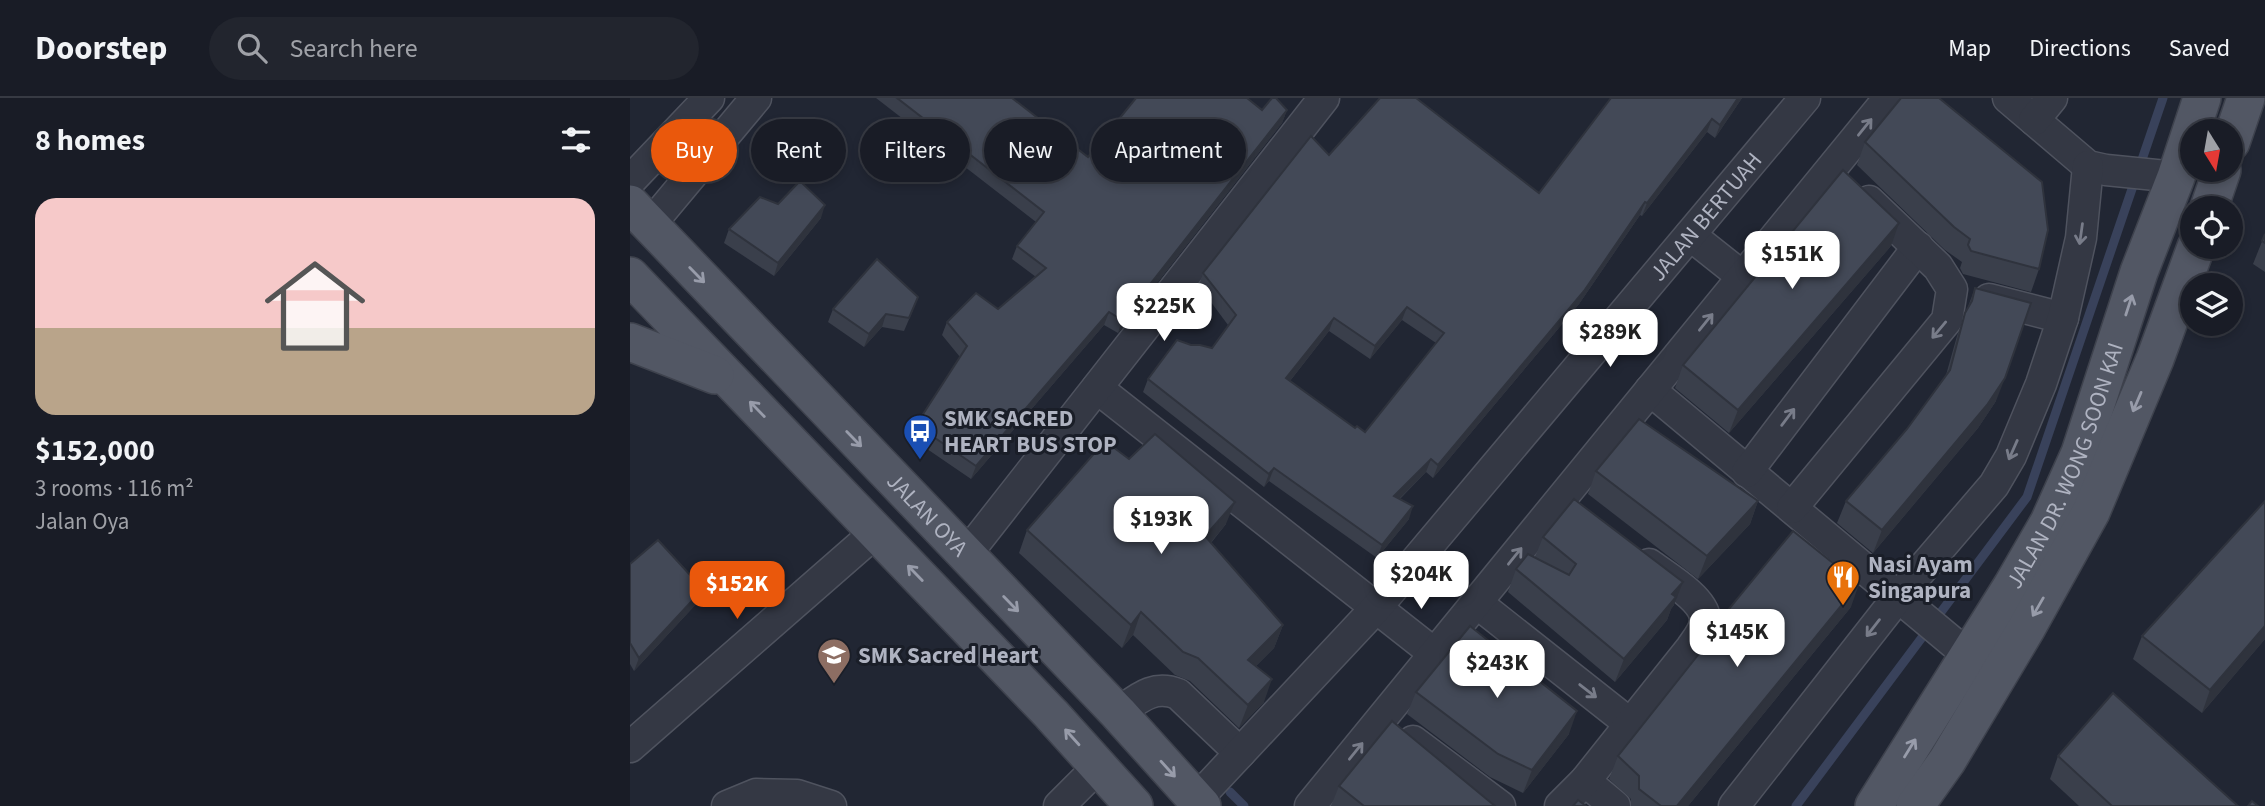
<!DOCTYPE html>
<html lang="en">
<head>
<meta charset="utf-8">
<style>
  :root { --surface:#191c26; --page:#22252e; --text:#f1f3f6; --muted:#9fa1a7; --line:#373a43; --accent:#ea580c }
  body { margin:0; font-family:"Source Sans 3",sans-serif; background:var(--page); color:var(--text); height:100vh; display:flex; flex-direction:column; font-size:26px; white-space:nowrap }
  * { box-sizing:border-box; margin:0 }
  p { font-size:23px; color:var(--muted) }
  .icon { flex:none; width:38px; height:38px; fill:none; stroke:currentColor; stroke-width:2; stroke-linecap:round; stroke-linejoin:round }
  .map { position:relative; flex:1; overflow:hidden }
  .sheet { display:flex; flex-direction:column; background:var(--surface); width:630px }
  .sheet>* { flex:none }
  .banner { position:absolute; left:21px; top:21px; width:665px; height:63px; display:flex; gap:14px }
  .needle { width:46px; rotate:169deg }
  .fabs { position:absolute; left:1550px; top:21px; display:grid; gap:14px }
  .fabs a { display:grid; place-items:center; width:63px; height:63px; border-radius:50%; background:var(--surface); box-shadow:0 4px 10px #0003,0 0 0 2px var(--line); font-size:35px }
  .price { position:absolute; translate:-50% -60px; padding:0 16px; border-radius:14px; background:#fff; color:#222; font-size:23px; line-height:46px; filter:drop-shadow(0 2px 4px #0008) }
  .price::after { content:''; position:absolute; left:50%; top:42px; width:21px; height:16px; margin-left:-10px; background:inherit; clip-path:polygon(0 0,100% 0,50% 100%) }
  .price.current { background:var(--accent); color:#fff }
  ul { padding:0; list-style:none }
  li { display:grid; align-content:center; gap:14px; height:371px; padding:0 35px }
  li+li { border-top:2px solid var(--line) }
  li span { display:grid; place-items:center; height:217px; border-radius:21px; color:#555 }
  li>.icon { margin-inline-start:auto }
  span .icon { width:126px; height:126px; fill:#fffc; stroke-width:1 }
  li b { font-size:30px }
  h2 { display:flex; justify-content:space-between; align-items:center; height:84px; padding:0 35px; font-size:30px }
  .tag { padding:0 24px; border-radius:32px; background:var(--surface); box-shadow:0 4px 10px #0003,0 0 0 2px var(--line); font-size:24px; line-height:63px }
  .tag.current { background:var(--accent); color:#fff }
  header { display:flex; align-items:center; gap:42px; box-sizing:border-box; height:98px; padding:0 35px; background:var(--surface); border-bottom:2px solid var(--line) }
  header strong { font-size:33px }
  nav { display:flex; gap:38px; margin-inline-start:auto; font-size:24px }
  .search { width:490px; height:63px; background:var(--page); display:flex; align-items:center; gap:18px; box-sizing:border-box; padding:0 24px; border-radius:38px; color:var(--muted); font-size:26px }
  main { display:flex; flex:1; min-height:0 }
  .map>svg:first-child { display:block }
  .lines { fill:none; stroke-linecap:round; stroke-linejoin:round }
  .stream { stroke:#39425b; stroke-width:9 }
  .minor-casing { stroke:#4f535f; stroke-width:33 }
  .major-casing { stroke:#3e424d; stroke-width:40 }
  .minor { stroke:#343844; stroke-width:30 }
  .major { stroke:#525764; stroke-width:37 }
  .wall { fill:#3a3f4b; fill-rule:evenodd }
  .shaded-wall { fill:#2f333d }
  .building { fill:#434957; stroke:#2f333d; stroke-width:2; fill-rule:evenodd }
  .oneway { stroke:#787c89 }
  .oneway2 { stroke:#989caa }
  .labels { text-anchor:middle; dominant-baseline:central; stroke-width:6; stroke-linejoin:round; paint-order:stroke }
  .street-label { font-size:23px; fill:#afb3c1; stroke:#1a1e28 }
  .poi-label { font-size:23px; font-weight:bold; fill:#afb3c1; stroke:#1a1e28; text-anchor:start }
</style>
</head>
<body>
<header>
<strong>Doorstep</strong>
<div class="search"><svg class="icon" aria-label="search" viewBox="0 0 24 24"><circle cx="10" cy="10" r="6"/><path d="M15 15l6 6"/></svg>Search here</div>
<nav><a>Map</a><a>Directions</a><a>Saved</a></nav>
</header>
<main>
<section class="sheet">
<h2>8 homes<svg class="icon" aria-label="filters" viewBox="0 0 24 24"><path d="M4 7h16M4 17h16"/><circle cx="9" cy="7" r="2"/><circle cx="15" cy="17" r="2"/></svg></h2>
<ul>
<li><span style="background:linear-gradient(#f6c9c9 60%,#b9a48a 0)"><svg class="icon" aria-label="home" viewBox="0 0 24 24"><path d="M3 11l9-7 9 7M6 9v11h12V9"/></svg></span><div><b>$152,000</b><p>3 rooms · 116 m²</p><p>Jalan Oya</p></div></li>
</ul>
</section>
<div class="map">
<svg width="1635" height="708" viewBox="0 0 1635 708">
  <rect width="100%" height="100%" fill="#212633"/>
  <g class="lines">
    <g class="stream">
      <polyline points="600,694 614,708"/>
      <polyline points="1166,708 1397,399 1533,0"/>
    </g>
    <g class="minor-casing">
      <g id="minor">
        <polyline points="1378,0 1458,68 1476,72 1546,79"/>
        <polyline points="1404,22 1422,0"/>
        <polyline points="0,83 79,0"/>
        <polyline points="20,127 126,0"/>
        <polyline points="1060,137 1113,179"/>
        <polyline points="1359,201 1433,220"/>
        <polyline points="467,290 805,556"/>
        <polyline points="1020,292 1338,557"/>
        <polyline points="1117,374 1288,149"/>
        <polyline points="1162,410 1317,222 1322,191 1308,169 1239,103"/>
        <polyline points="335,458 694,0"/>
        <polyline points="847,505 999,625"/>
        <path d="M488,615C508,601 523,586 548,596L610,655"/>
        <polyline points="783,643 870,708"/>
        <polyline points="0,649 246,434"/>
        <polyline points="955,683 985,708"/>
        <path id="s1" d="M566,702L746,510L1175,0"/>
        <polyline points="97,708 126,696 167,697 201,708"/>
        <polyline points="429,708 469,668"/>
        <polyline points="680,708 1259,0"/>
        <path d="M930,708L955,683L1061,550C1067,541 1076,531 1075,520C1073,500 1035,478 1019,466"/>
        <polyline points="1104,708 1268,499 1364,387 1381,358 1411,286 1433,220 1451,140 1458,68"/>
      </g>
    </g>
    <g class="major-casing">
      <g id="major">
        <polyline points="1601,44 1616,0"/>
        <path id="s2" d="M0,106L488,615L572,708"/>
        <polyline points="1579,110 1592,72"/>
        <polyline points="0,178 421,616 504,708"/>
        <polyline points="0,244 85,277"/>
        <path id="s3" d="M1244,708L1382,488L1419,424L1450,355L1509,174L1546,79L1572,0"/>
        <polyline points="1285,708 1317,663 1396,531 1461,414 1525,261 1566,149"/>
      </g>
    </g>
    <use href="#minor" class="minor"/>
    <use href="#major" class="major"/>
  </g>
  <g class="wall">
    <polygon points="246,0 382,0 458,59 632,12 657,12 652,25 488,235 474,227 341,381 281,340 286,327 330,259 312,237 317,224 368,211 406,179 382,161 387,148 406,124"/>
    <path d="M981,0H1112L1085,40L1077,34L1012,118L1010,117L949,206L803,380L796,374L770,401L779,421L747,460L639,383L634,389L513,294L518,281L561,247L582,250L598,227L569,188L573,175L699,57L909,95ZM772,222L806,245L735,334L725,330L660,283L699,233L740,261Z"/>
    <polygon points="1235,44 1409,171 1401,194 1333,176 1330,170 1332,164 1315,152 1227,67"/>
    <polygon points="148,106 191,120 144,178 94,145 99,131"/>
    <polygon points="1635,136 1635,174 1623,166"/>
    <polygon points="1261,148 1099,335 1045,290 1053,267"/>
    <polygon points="1345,190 1366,303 1348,330 1243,455 1207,425 1216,403 1277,331 1316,277 1327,238"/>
    <polygon points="203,211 283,212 274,233 252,229 234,249 198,224"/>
    <polygon points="499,361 596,426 581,445 653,527 644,550 626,568 634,604 609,630 560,583 545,577 503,537 492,550 389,455 397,432"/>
    <polygon points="966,373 1128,403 1120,426 1068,481 958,396"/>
    <polygon points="1635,403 1635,541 1572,615 1503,561 1512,538"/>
    <polygon points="913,439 1044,507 1041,511 1037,522 985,584 878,494 886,471 905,459"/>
    <polygon points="0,466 68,504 4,573 0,566"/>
    <polygon points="1221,509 1058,708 1001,708 1001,701 979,681 988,658"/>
    <polygon points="786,594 939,636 893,695 860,679 777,616"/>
    <polygon points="1428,658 1608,708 1449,708 1420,681"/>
    <polygon points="709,688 865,708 701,708"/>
  </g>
  <g class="shaded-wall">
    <polygon points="1108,0 1112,0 1085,40 1090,27"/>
    <polygon points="657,12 652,25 488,235 492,222"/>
    <polygon points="1082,21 1077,34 1012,118 1017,105"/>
    <polygon points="1015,104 1010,117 949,206 803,380 808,367"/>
    <polygon points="195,107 191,120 144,178 148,165"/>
    <polygon points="1269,125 1261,148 1099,335 1108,312"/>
    <polygon points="777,209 772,222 740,261 745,248"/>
    <polygon points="479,214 474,227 341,381 346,368"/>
    <polygon points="256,216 252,229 234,249 239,236"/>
    <polygon points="704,220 699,233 652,293 656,280"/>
    <polygon points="1375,280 1366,303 1348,330 1243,455 1252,432"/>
    <polygon points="801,361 796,374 759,411 764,398"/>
    <polygon points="644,370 639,383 634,389 639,376"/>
    <polygon points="1128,403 1120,426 1068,481 1077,458"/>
    <polygon points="605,404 596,426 567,461 575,438"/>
    <polygon points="783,408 779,421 747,460 752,447"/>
    <polygon points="1053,484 1044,507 1041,511 1037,522 985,584 994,561 1042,496"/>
    <polygon points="1229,486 1221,509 1058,708 1047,708"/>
    <polygon points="73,491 68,504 4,573 9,560"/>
    <polygon points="511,514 503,537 492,550 501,527"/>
    <polygon points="653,527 644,550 610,584 618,562"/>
    <polygon points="1635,528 1635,541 1572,615 1580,592"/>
    <polygon points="642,581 634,604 609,630 618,607"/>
    <polygon points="947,613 939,636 893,695 902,672"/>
  </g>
  <g class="building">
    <polygon points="267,0 382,0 458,59 506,0 617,0 632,12 642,0 646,0 657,12 492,222 479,214 346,368 286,327 337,248 317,224 346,195 368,211 416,170 387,148 414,114"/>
    <path d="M750,0H786L909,95L981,0H1108L1090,27L1082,21L1017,105L1015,104L954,193L808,367L801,361L764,398L783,408L752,447L644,370L639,376L518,281L547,242L561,247H570L582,250L606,217L573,175L681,38L699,57ZM777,209L814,235L735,334L727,328L725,330L656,280L704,220L745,248Z"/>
    <polygon points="1271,0 1309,0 1412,84 1418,132 1409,171 1341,153 1338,147 1340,141 1324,129 1235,44"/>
    <polygon points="1213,72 1269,125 1108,312 1053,267"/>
    <polygon points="170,83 195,107 148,165 99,131 130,99 148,106"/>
    <polygon points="1635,136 1635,145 1632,143"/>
    <polygon points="247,161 288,199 279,220 256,216 239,236 203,211"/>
    <polygon points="1345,190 1401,205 1375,280 1357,307 1252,432 1216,403 1277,331 1320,272 1335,215 1342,203"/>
    <polygon points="1009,321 1128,403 1077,458 966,373"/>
    <polygon points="525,336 605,404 575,438 653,527 618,562 642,581 618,607 568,560 553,554 511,514 501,527 397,432 475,343 499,361"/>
    <polygon points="944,401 1053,484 1042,496 1046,499 994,561 886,471 898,456 939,477 946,466 913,439"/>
    <polygon points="1635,403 1635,528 1580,592 1512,538"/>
    <polygon points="1163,433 1229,486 1047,708 1031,708 1009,691 1009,678 988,658 1083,538 1098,512"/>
    <polygon points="28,442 73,491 9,560 0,545 0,466"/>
    <polygon points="840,528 947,613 902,672 868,656 786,594"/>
    <polygon points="1483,595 1608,708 1482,708 1428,658"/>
    <polygon points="762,623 865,708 734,708 709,688"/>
    <polygon points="948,702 956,708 943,708"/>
    <polygon points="1622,703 1628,708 1618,708"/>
  </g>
  <defs><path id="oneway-shaft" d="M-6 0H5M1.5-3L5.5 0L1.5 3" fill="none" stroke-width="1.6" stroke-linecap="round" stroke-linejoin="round" transform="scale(1.75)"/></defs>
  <g class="oneway">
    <use href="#oneway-shaft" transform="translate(1235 29) rotate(-51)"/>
    <use href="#oneway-shaft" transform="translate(1451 136) rotate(98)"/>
    <use href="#oneway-shaft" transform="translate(1076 224) rotate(-51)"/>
    <use href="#oneway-shaft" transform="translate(1309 232) rotate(130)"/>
    <use href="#oneway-shaft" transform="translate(1158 319) rotate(-53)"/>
    <use href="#oneway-shaft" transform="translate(1383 352) rotate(114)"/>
    <use href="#oneway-shaft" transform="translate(885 458) rotate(-51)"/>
    <use href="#oneway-shaft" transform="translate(1243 530) rotate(128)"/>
    <use href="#oneway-shaft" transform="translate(958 593) rotate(38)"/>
    <use href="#oneway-shaft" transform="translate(726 653) rotate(-51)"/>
  </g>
  <g class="oneway2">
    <use href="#oneway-shaft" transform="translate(67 177) rotate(46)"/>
    <use href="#oneway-shaft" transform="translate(1499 207) rotate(-72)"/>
    <use href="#oneway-shaft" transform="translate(1507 304) rotate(113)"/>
    <use href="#oneway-shaft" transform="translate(127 311) rotate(-134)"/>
    <use href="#oneway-shaft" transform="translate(224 341) rotate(46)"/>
    <use href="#oneway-shaft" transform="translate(285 475) rotate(-134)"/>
    <use href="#oneway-shaft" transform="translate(381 506) rotate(46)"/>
    <use href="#oneway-shaft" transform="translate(1408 509) rotate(120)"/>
    <use href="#oneway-shaft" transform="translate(442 639) rotate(-132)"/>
    <use href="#oneway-shaft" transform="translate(1280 650) rotate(-58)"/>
    <use href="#oneway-shaft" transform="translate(538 671) rotate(48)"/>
  </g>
  <defs>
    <g id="bus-pin" transform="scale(1.75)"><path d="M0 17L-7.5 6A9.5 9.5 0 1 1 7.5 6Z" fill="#1a4fb4" stroke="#1a1e28"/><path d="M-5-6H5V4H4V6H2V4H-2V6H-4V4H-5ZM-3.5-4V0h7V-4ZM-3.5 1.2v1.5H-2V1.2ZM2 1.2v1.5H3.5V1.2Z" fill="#fff"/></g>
    <g id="restaurant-pin" transform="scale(1.75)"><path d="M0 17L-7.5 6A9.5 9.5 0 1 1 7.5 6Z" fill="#e8710a" stroke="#1a1e28"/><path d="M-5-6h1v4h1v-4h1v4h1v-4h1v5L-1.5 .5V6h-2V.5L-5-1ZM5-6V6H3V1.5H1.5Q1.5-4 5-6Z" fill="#fff"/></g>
    <g id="school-pin" transform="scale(1.75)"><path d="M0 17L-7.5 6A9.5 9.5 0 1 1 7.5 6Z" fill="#8d6e63" stroke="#1a1e28"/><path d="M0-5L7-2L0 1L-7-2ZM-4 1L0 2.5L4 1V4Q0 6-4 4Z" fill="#fff"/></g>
  </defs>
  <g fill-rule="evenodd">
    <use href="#bus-pin" x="290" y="333"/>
    <use href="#restaurant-pin" x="1213" y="479"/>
    <use href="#school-pin" x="204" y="557"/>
  </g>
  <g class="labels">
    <g class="street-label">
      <text stroke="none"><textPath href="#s1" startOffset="775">JALAN BERTUAH</textPath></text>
      <text stroke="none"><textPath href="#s3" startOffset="392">JALAN DR. WONG SOON KAI</textPath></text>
      <text stroke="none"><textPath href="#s2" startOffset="430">JALAN OYA</textPath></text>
    </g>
    <g class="poi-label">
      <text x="314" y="320">SMK SACRED<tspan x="314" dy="26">HEART BUS STOP</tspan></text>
      <text x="1238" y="466">Nasi Ayam<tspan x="1238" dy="26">Singapura</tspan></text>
      <text x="228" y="557">SMK Sacred Heart</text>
    </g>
  </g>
</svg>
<div class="fabs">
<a><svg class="needle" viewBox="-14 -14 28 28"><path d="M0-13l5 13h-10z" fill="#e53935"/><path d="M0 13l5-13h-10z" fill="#9fa1a7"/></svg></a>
<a><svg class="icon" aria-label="locate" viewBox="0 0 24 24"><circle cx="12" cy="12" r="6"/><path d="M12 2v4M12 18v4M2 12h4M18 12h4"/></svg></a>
<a><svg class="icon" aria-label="layers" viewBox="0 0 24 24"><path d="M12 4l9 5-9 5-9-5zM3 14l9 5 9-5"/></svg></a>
</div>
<b class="price" style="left:1162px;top:193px">$151K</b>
<b class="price" style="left:534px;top:245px">$225K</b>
<b class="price" style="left:980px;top:271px">$289K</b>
<b class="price" style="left:531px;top:458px">$193K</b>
<b class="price" style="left:791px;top:513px">$204K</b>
<b class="price current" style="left:107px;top:523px">$152K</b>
<b class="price" style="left:1107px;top:571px">$145K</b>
<b class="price" style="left:867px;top:602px">$243K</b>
<div class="banner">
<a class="tag current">Buy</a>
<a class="tag">Rent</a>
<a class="tag">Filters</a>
<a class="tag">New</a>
<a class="tag">Apartment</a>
</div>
</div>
</main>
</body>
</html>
